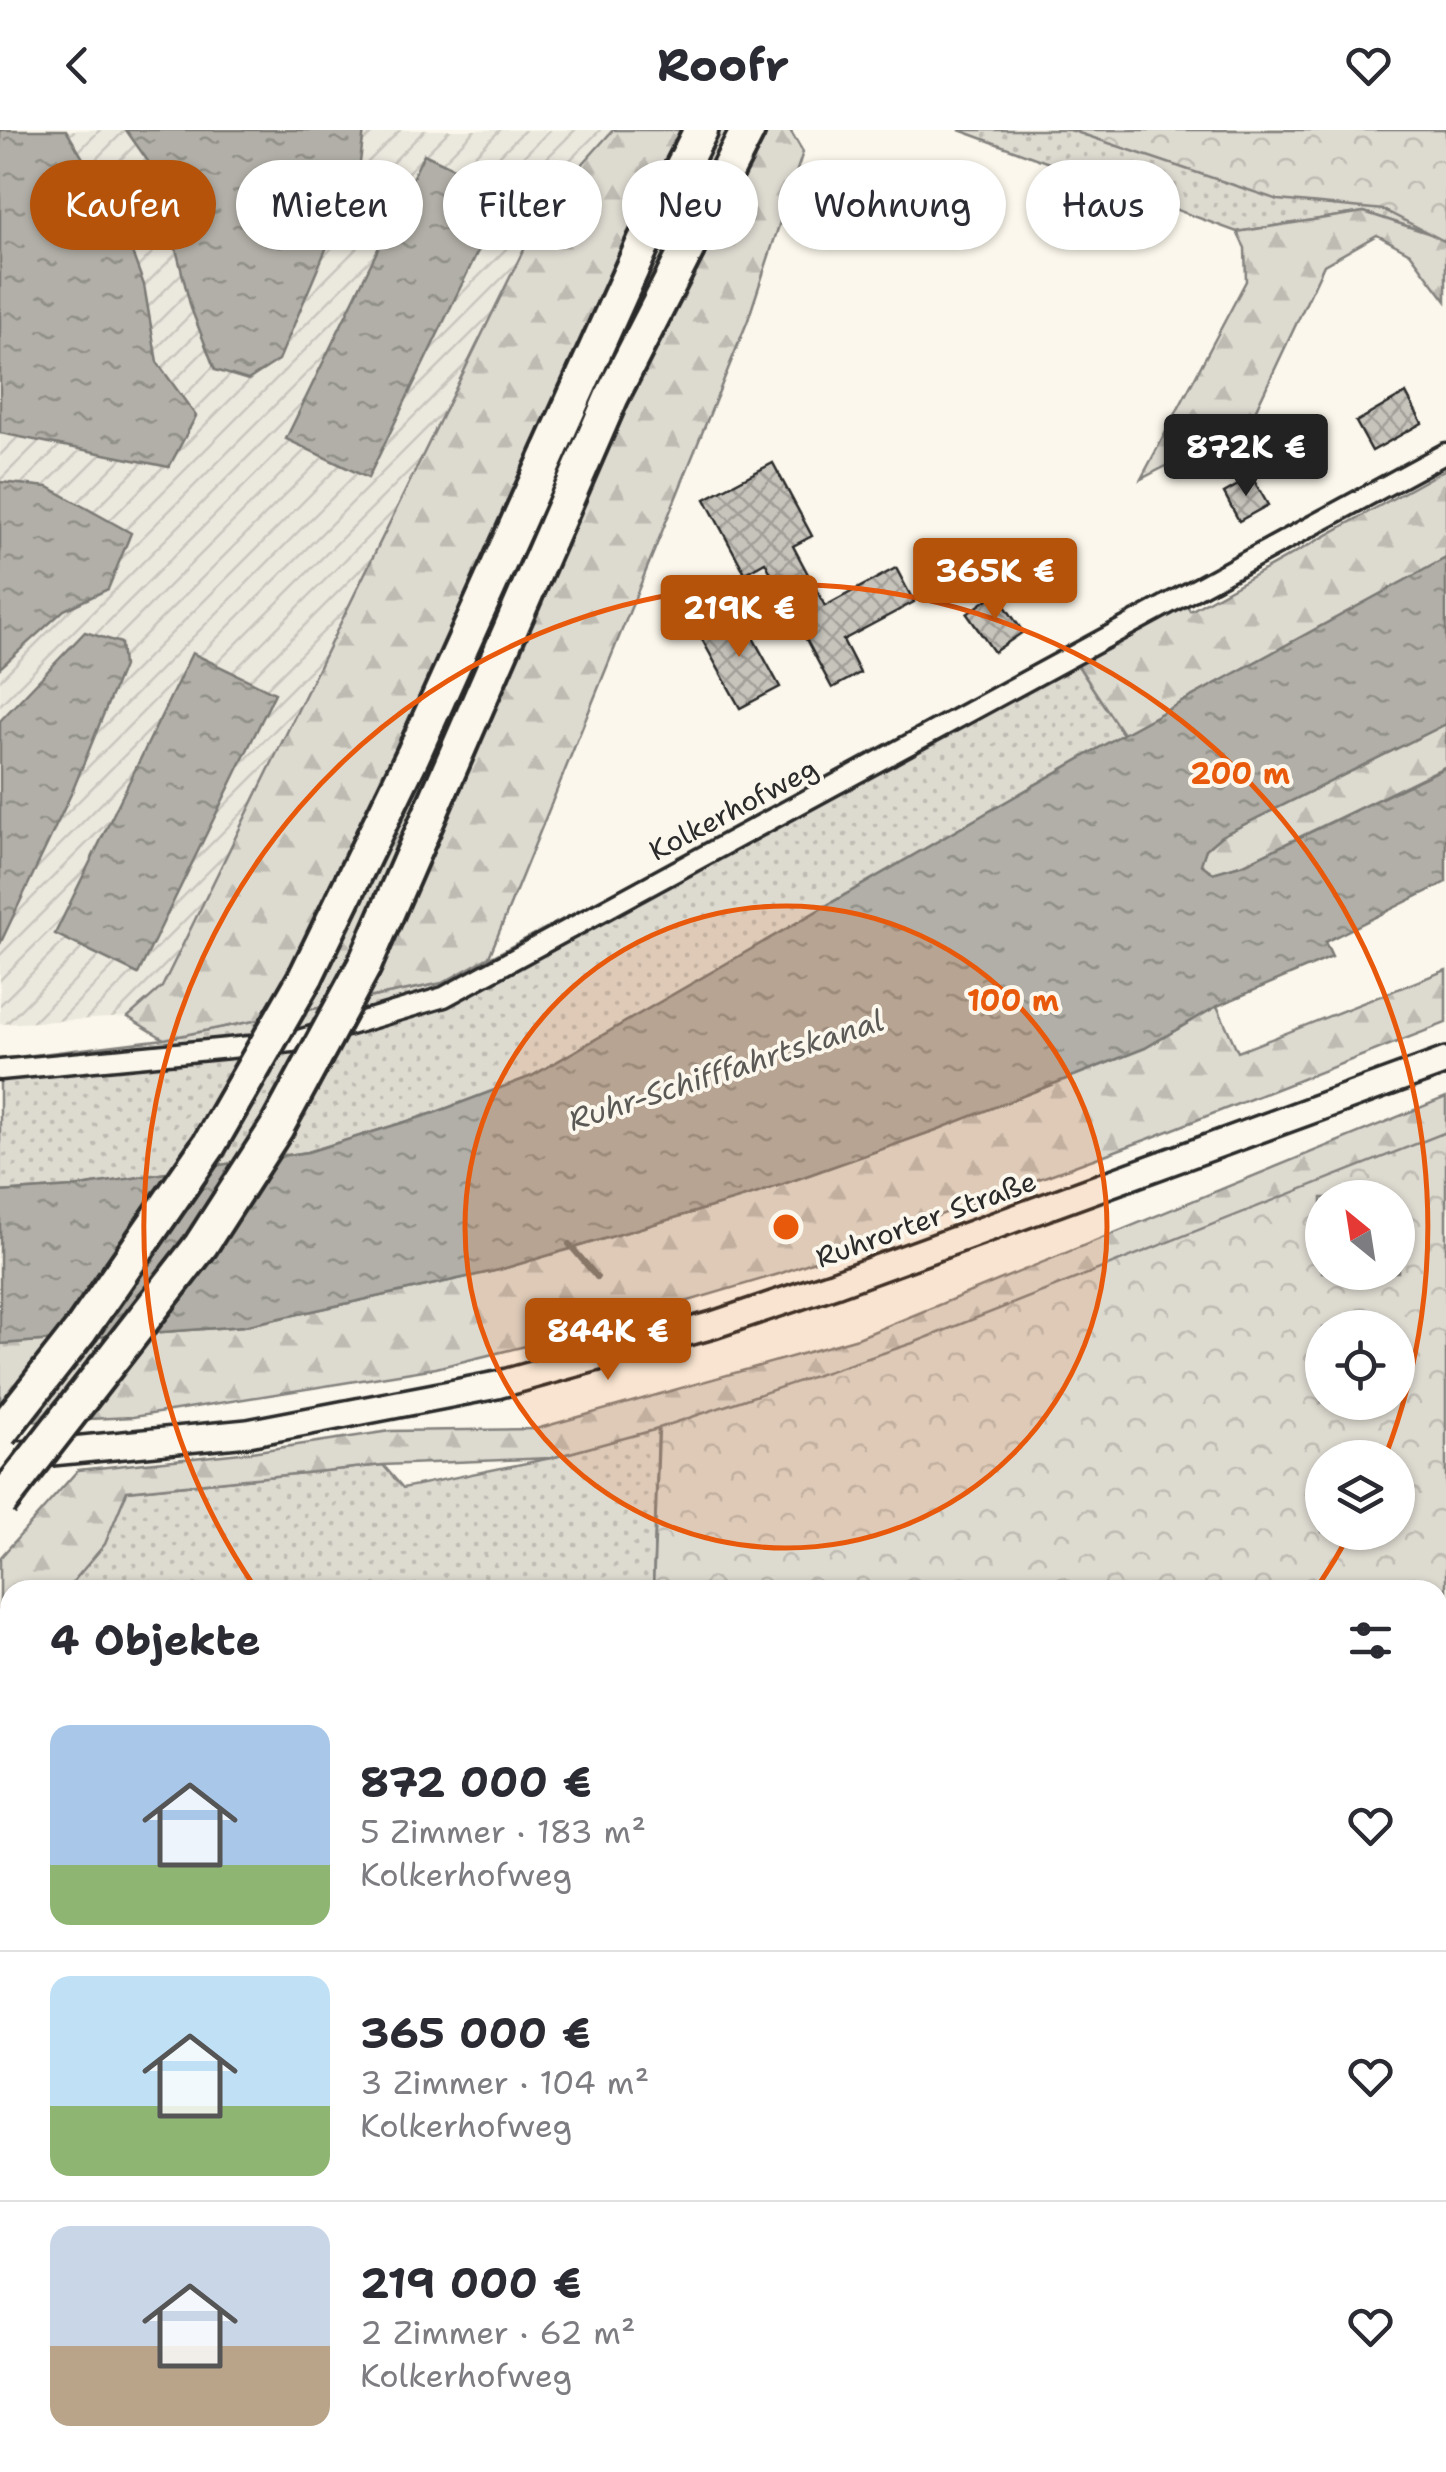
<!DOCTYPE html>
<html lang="de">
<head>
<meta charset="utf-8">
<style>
  :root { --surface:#fff; --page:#f7f7f7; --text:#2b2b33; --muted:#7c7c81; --line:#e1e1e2; --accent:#b45309 }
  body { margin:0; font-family:"Shantell Sans",sans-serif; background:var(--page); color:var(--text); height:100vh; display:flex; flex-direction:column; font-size:38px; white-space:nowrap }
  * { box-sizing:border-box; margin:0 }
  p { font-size:32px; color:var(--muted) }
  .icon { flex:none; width:55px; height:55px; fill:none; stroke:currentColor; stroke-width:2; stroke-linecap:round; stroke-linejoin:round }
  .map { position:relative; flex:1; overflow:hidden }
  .drawer { position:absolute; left:0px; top:1450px; width:1448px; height:892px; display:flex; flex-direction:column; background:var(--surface); border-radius:30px 30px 0 0; box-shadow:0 2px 8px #0004 }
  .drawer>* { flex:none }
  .top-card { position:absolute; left:30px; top:30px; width:1388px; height:90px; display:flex; gap:20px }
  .needle { width:65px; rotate:330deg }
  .controls { position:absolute; left:1305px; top:1050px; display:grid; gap:20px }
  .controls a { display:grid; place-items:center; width:110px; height:110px; border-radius:50%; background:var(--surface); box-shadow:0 2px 8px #0004; font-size:50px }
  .price { position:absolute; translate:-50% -85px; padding:0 22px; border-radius:10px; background:var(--accent); color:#fff; font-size:32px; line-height:65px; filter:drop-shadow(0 2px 5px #0008) }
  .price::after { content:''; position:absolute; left:50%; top:60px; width:30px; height:22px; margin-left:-15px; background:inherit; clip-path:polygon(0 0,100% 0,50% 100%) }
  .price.active { background:#222; color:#fff }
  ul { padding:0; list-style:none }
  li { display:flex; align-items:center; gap:30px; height:250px; padding:0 50px }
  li+li { border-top:2px solid var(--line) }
  li span { display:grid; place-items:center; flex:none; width:280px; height:200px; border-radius:20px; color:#555 }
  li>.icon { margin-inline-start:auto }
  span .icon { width:120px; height:120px; fill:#fffc; stroke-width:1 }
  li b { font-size:42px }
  h2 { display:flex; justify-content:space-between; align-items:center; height:120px; padding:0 50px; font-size:42px }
  .pill { padding:0 35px; border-radius:45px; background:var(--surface); box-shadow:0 2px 8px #0004; font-size:35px; line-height:90px }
  .pill.active { background:var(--accent); color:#fff }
  header { display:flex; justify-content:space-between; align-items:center; height:130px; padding:0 50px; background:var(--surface); font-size:45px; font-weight:700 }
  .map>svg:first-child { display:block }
  .industrial { fill:url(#industrial-furrows) }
  .grass { fill:url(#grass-dots); stroke:#84827e; stroke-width:2.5 }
  .forest { fill:url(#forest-firs); stroke:#84827e; stroke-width:2.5 }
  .wetland { fill:url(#wetland-marsh); stroke:#84827e; stroke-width:2.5 }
  .park { fill:url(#park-crowns); stroke:#84827e; stroke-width:2.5; fill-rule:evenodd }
  .water { fill:url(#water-ripples); stroke:#7b7a75; stroke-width:2.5 }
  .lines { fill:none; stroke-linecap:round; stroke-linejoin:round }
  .stream { stroke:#7b7a75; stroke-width:6 }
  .building { fill:url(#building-cross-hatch); stroke:#2b2b2b; stroke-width:2.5 }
  .minor-casing { stroke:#2b2b2b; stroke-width:25 }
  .secondary-casing { stroke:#2b2b2b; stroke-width:32 }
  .motorway-casing { stroke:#2b2b2b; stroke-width:40 }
  .minor { stroke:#fbf7ec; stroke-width:18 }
  .secondary { stroke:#fbf7ec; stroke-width:25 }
  .motorway { stroke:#fbf7ec; stroke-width:32 }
  .motorway-bridge-casing { stroke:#2b2b2b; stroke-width:40; stroke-linecap:butt }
  .motorway-bridge { stroke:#fbf7ec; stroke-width:32 }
  .ring { fill:none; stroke:#e8590c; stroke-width:5 }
  .labels { text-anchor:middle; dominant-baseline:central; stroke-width:8; stroke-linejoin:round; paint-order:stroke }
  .street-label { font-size:28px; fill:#2b2b2b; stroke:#fbf7ec }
  .water-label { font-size:30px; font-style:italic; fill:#5a5956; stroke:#fbf7ec }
  .centre { fill:#e8590c; stroke:#fbf7ec; stroke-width:5 }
  .ring-label { font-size:30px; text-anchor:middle; font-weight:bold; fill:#e8590c; stroke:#fbf7ec; stroke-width:8; stroke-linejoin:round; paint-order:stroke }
</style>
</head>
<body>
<header><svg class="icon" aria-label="back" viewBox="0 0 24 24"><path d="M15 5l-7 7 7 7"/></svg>Roofr<svg class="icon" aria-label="heart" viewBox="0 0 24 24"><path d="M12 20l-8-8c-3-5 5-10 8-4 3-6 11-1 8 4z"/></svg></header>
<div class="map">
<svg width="1446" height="2342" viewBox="0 0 1446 2342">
  <defs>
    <pattern id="industrial-furrows" width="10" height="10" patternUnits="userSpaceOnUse" patternTransform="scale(2.5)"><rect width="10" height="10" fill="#ebe8de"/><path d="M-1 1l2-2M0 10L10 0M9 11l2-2" fill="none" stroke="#cac7bf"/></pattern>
    <pattern id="grass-dots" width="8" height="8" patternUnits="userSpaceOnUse" patternTransform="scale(2.5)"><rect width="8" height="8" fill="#dddad0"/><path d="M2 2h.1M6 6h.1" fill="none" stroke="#bebbb3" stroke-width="1.8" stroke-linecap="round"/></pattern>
    <pattern id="forest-firs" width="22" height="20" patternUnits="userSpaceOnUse" patternTransform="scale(2.5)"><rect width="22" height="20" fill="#dddad0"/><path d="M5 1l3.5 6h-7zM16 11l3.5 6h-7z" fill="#bebbb3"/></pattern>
    <pattern id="wetland-marsh" width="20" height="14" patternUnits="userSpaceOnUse" patternTransform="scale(2.5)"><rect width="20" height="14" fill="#dddad0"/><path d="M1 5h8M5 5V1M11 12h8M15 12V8" fill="none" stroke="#bebbb3"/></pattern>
    <pattern id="park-crowns" width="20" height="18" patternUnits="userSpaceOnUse" patternTransform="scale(2.5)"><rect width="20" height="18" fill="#dddad0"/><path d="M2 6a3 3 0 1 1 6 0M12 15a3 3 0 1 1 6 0" fill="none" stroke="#bebbb3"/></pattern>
    <pattern id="water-ripples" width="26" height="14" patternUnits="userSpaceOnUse" patternTransform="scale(2.5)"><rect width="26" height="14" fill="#b1afa7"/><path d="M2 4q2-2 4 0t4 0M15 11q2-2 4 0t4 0" fill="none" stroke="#908f88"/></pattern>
    <pattern id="building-cross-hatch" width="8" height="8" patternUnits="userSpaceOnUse" patternTransform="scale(2.5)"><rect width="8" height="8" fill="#c7c4bc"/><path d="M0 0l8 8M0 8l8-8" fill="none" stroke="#a29f99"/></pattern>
  </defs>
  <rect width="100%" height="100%" fill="#fbf7ec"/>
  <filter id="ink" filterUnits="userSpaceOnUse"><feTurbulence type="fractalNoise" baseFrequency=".01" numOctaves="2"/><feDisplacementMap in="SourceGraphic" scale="20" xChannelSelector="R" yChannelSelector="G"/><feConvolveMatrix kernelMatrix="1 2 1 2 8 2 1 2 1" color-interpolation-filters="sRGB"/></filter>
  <g filter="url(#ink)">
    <polygon class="industrial" points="0,0 613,0 545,76 162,857 128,887 0,894"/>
    <g class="grass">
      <polygon points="959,0 1446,0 1446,109 1364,82 1237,102"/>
      <polygon points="1069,522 1123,604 532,946 434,983 308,1022 73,1057 0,1062 0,929 164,909 442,853"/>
      <polygon points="659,1298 653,1460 66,1460 104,1414 127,1361 383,1335 403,1358 551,1328"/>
      <polygon points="10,1526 10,1711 0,1713 0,1538"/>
      <polygon points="207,2333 715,2333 714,2342 404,2342"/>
    </g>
    <g class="forest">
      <polygon points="613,0 790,0 803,22 748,190 489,827 442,853 164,909 128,887 162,857 545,76"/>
      <polygon points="1364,82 1446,109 1446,171 1410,123 1377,105 1324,135 1250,292 1141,349 1246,151 1245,118 1237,102"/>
      <polygon points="1446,339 1446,428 1123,604 1069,522 1177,458 1190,481"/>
      <polygon points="1446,594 1446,636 1244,734 1213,743 1200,734 1206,719 1221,706"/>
      <polygon points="1446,840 1446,893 1148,1009 779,1144 591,1200 436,1238 133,1287 0,1293 0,1214 244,1196 499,1140 755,1064 936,1000 1145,918 1217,876 1238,922"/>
      <polygon points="1446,967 1446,1081 1398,1068 1322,1068 653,1460 658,1299 551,1328 383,1335 127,1361 105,1414 66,1460 10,1460 10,1526 0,1538 0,1428 78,1340 251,1322 390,1301 536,1299 858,1208"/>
    </g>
    <polygon class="wetland" points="10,2005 10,2164 0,2167 0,2006"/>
    <g class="park">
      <polygon points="1070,0 1446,0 1446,112 1384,80 1278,70"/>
      <path d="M1446,1002V2247L1438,2251V1460H653L659,1298L913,1213ZM1322,1068H1398V1142H1322ZM1322,1198H1398V1272H1322ZM1322,1328H1398V1402H1322Z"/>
      <polygon points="964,2333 964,2332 1239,2333 1207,2342 964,2342"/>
    </g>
    <g class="water">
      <polygon points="0,0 66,0 120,90 144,155 157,232 196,286 169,337 0,303"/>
      <polygon points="126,0 364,0 359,41 279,230 248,250 215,240 191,178 157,44"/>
      <polygon points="424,24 506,63 368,348 286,309"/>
      <polygon points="0,352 48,357 131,403 108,459 64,480 0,538"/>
      <polygon points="1446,428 1446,594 1221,706 1206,719 1201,734 1213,743 1244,734 1446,637 1446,752 1325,812 1332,827 1217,876 1145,918 936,1000 755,1064 499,1140 244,1196 0,1214 0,1062 73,1057 308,1022 434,983 532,946 1123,604"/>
      <polygon points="85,502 121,513 123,536 72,662 0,814 0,591"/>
      <polygon points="192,523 275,563 138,844 55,804"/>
    </g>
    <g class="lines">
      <polyline class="stream" points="569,1114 597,1147"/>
    </g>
    <g class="building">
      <polygon points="1406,263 1422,293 1372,321 1356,292"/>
      <polygon points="773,333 812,406 793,416 825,476 896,438 914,472 843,510 860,543 832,558 765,432 745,443 705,369"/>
      <polygon points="1252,347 1268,375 1239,391 1224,363"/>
      <polygon points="996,463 1023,502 994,522 967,484"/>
      <polygon points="739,482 780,557 740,578 699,504"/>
    </g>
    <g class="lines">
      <g class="minor-casing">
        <g id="minor">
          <polyline points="0,940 292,912 444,867 1446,323"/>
          <polyline points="1438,2276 1446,2272"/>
          <polyline points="179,2342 218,2339 256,2342"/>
          <polyline points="1287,2342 1309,2332"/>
        </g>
      </g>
      <g class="secondary-casing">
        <polyline id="secondary" points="0,1327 248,1303 497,1255 713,1195 835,1154 1446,931"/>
      </g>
      <g class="motorway-casing">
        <g id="motorway">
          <polyline points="364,836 611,268 748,0"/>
          <polyline points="306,846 413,625 644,112 701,0"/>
        </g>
      </g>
      <use href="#minor" class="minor"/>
      <use href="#secondary" class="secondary"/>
      <use href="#motorway" class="motorway"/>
      <g class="motorway-bridge-casing">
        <g id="motorway-bridge">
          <polyline points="0,1303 81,1200 209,1015 306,846"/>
          <polyline points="0,1373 201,1115 277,997 364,836"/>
        </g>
      </g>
      <use href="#motorway-bridge" class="motorway-bridge"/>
    </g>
  </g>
  <circle cx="786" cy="1097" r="321" fill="#e8590c" fill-opacity=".12"/>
  <g class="ring">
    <circle cx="786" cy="1097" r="321"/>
    <path d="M1350 1403A642 642 0 0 1 1318 1456M254 1456A642 642 0 1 1 1385 1327"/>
  </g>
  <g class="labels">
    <g class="street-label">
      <text transform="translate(733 679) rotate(-28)">Kolkerhofweg</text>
      <text transform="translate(926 1089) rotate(-20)">Ruhrorter Straße</text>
    </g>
    <g class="water-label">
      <text transform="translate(726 940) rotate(-18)">Ruhr-Schifffahrtskanal</text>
    </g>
  </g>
  <circle cx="786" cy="1097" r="15" class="centre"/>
  <g class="ring-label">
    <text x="1240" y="654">200 m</text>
    <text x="1013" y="881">100 m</text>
  </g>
</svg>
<div class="controls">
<a><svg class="needle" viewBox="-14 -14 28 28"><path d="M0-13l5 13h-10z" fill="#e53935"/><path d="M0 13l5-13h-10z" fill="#7c7c81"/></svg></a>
<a><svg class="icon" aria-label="locate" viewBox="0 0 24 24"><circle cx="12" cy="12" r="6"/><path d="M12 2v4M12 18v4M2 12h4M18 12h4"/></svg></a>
<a><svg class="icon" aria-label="layers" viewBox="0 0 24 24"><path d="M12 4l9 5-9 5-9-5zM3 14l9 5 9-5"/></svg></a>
</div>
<b class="price active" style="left:1246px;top:369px">872K €</b>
<b class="price" style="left:995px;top:493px">365K €</b>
<b class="price" style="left:739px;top:530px">219K €</b>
<b class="price" style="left:608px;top:1253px">844K €</b>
<div class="top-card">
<a class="pill active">Kaufen</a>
<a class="pill">Mieten</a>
<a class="pill">Filter</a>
<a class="pill">Neu</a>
<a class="pill">Wohnung</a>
<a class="pill">Haus</a>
</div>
<section class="drawer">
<h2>4 Objekte<svg class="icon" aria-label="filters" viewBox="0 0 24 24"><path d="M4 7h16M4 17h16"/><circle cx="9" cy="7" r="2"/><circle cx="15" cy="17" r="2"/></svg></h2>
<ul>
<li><span style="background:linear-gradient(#a9c7e8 70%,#8fb573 0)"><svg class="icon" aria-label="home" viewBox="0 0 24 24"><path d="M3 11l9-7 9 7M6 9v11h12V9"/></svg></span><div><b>872 000 €</b><p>5 Zimmer · 183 m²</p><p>Kolkerhofweg</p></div><svg class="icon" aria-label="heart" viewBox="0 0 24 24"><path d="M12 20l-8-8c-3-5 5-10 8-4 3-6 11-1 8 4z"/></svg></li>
<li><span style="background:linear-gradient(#bfe0f5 65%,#8fb573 0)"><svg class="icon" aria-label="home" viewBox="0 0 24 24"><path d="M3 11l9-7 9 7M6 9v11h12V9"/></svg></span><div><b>365 000 €</b><p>3 Zimmer · 104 m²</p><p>Kolkerhofweg</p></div><svg class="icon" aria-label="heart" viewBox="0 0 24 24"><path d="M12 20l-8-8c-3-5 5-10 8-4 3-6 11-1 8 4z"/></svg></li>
<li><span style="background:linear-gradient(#c9d6e8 60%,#b9a48a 0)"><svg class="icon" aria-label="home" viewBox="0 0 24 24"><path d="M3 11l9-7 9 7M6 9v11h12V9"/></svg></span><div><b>219 000 €</b><p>2 Zimmer · 62 m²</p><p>Kolkerhofweg</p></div><svg class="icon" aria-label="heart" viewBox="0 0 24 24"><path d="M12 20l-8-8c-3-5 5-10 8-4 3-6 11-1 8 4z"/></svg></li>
</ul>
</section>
</div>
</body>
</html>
